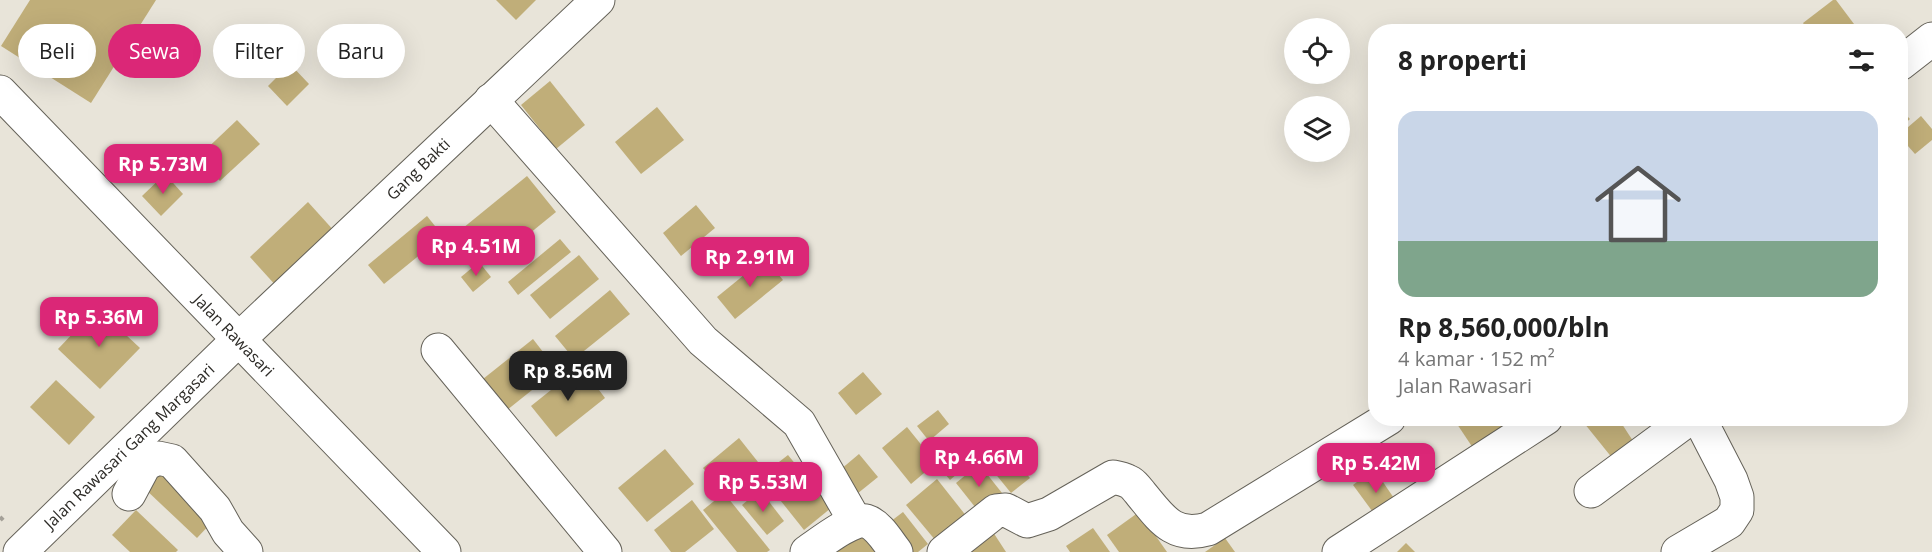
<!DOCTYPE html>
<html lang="id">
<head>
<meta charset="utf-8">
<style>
  :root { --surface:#fff; --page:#f6f6f6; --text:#222; --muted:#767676; --line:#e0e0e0; --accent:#db2777 }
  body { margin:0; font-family:"Open Sans",sans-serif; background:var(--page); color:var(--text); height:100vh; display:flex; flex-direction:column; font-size:22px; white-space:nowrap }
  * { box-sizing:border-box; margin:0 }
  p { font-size:20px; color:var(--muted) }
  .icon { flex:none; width:33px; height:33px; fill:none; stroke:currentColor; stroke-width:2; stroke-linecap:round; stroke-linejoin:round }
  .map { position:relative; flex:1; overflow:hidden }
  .panel { position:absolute; left:1368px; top:24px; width:540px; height:402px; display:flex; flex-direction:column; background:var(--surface); border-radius:24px; box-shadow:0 6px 24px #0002 }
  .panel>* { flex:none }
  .banner { position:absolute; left:18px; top:24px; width:570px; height:54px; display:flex; gap:12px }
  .fabs { position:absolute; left:1284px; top:18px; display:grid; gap:12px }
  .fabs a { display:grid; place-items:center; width:66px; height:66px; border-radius:50%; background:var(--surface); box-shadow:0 6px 24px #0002; font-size:30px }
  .price { position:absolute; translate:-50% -51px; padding:0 14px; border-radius:12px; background:var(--accent); color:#fff; font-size:20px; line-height:39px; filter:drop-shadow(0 2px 3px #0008) }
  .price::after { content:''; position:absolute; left:50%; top:36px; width:18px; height:14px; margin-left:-9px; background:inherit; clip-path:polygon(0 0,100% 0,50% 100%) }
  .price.active { background:#222; color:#fff }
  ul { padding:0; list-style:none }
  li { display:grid; align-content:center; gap:12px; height:318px; padding:0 30px }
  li+li { border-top:2px solid var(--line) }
  li span { display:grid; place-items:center; height:186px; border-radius:18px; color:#555 }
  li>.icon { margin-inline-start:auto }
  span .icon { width:108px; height:108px; fill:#fffc; stroke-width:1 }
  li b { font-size:26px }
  h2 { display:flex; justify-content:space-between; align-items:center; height:72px; padding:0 30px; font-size:26px }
  .pill { padding:0 21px; border-radius:27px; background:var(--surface); box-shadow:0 6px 24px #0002; font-size:21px; line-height:54px }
  .pill.active { background:var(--accent); color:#fff }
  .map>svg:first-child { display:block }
  .building { fill:#c0ae79 }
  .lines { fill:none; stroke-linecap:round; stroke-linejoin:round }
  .minor-casing { stroke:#656259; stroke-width:35 }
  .path { stroke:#a4a098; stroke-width:4; stroke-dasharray:4.5 4.5; stroke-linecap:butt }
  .minor { stroke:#fff; stroke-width:33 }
  .labels { text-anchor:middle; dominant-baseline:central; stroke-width:4.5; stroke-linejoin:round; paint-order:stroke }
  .street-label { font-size:16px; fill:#2d2b27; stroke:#fff }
</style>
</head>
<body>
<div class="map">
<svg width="1932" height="552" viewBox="0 0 1932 552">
  <rect width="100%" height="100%" fill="#e8e4d9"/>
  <g class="building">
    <polygon points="30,0 156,0 91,103 1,46"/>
    <polygon points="496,0 536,0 516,20"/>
    <polygon points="1833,0 1836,0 1860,32 1809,32 1803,23"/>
    <polygon points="290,64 309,84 287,106 268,86"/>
    <polygon points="550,81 585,125 556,149 521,105"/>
    <polygon points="657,107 684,140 641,174 615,142"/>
    <polygon points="1900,109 1910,119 1900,128"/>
    <polygon points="1921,116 1932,129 1932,140 1915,154 1900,137 1900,134"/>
    <polygon points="237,120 260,144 220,181 198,157"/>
    <polygon points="165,174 183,194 161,216 142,196"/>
    <polygon points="527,176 556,212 492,264 463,228"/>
    <polygon points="308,202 336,233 278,288 250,257"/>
    <polygon points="696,205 715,228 681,256 663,233"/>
    <polygon points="427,216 443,236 384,284 368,265"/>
    <polygon points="560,239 571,252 518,295 508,282"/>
    <polygon points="579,255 599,279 550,319 530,295"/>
    <polygon points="765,258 783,280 735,319 717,297"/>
    <polygon points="479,262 491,277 473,292 461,277"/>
    <polygon points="610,290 630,314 574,359 555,336"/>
    <polygon points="97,308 140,348 100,389 58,349"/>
    <polygon points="533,339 557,370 507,410 483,379"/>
    <polygon points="581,366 605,398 556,437 531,406"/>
    <polygon points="863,372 882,394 856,415 838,393"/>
    <polygon points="56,380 95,417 69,445 30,407"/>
    <polygon points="938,410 949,424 929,441 917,426"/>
    <polygon points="1453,418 1500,418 1510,432 1477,454"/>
    <polygon points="1580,418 1618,418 1635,444 1613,459"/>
    <polygon points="907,427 936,463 911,484 882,448"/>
    <polygon points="739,438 758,462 722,491 703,468"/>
    <polygon points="999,440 1030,478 1011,493 981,456"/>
    <polygon points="665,449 694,484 647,522 618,488"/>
    <polygon points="952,451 965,467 950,480 936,463"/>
    <polygon points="859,454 878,477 852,498 834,475"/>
    <polygon points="788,455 831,508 804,530 761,476"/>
    <polygon points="979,464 1002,493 979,512 956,483"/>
    <polygon points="1374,469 1398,504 1378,519 1353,485"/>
    <polygon points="161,470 213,521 197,538 144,488"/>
    <polygon points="937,479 971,522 941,547 906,505"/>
    <polygon points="760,490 784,521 767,535 742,505"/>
    <polygon points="724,493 770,550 767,552 737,552 703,510"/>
    <polygon points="692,500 714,529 685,552 671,552 654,530"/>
    <polygon points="136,510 178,550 176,552 130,552 112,535"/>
    <polygon points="903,512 928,544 918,552 908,552 886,525"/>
    <polygon points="1139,512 1167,552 1119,552 1107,535"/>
    <polygon points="1093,528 1110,552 1070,552 1066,546"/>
    <polygon points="991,529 1006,552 958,552"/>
    <polygon points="861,532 877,552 837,552"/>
    <polygon points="1225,538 1235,552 1205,552"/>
    <polygon points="1406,543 1415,552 1397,552"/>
  </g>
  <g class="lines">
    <g class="minor-casing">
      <g id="minor">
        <polyline points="1900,64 1932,39"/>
        <polyline points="0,92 444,552"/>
        <polyline points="491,100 703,341 799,423 855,521"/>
        <polyline points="438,350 605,552"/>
        <polyline points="1591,491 1690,418"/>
        <polyline points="129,494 145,464 158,458 172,461 215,509 228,532 246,552"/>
        <polyline points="20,552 238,340 598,0"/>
        <path d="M807,552C819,544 853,517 866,521C879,525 888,542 896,552"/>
        <path d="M944,552L996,511L1006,510L1027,521L1049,514L1113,477C1118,478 1123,479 1127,481C1133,483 1137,489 1141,494C1161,518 1173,539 1208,529L1389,418"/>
        <polyline points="1339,552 1546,418"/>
        <polyline points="1678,552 1729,522 1737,510 1737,497 1731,480 1699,418"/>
      </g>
    </g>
    <polyline class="path" points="0,517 6,523"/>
    <use href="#minor" class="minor"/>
  </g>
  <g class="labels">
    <g class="street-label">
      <text transform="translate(418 169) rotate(-44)">Gang Bakti</text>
      <text transform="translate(234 335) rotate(46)">Jalan Rawasari</text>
      <text transform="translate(129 446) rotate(-44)">Jalan Rawasari Gang Margasari</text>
    </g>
  </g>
</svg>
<div class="fabs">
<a><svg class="icon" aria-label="locate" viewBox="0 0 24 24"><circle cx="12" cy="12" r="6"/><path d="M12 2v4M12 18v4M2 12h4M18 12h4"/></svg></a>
<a><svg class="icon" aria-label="layers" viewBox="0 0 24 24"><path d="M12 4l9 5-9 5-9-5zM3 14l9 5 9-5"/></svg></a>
</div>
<b class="price" style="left:163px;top:195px">Rp 5.73M</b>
<b class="price" style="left:476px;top:277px">Rp 4.51M</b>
<b class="price" style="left:750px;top:288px">Rp 2.91M</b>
<b class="price" style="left:99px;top:348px">Rp 5.36M</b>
<b class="price active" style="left:568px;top:402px">Rp 8.56M</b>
<b class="price" style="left:979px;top:488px">Rp 4.66M</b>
<b class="price" style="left:1376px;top:494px">Rp 5.42M</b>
<b class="price" style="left:763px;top:513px">Rp 5.53M</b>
<div class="banner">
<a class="pill">Beli</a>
<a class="pill active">Sewa</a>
<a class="pill">Filter</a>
<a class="pill">Baru</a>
</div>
<section class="panel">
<h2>8 properti<svg class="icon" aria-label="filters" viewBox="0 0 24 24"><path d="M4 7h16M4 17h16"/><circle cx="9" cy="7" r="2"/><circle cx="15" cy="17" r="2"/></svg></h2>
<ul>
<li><span style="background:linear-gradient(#c9d6e8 70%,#7fa58c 0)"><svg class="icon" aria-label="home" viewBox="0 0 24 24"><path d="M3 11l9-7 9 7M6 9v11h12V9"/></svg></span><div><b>Rp 8,560,000/bln</b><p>4 kamar · 152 m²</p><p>Jalan Rawasari</p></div></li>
</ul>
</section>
</div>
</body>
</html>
